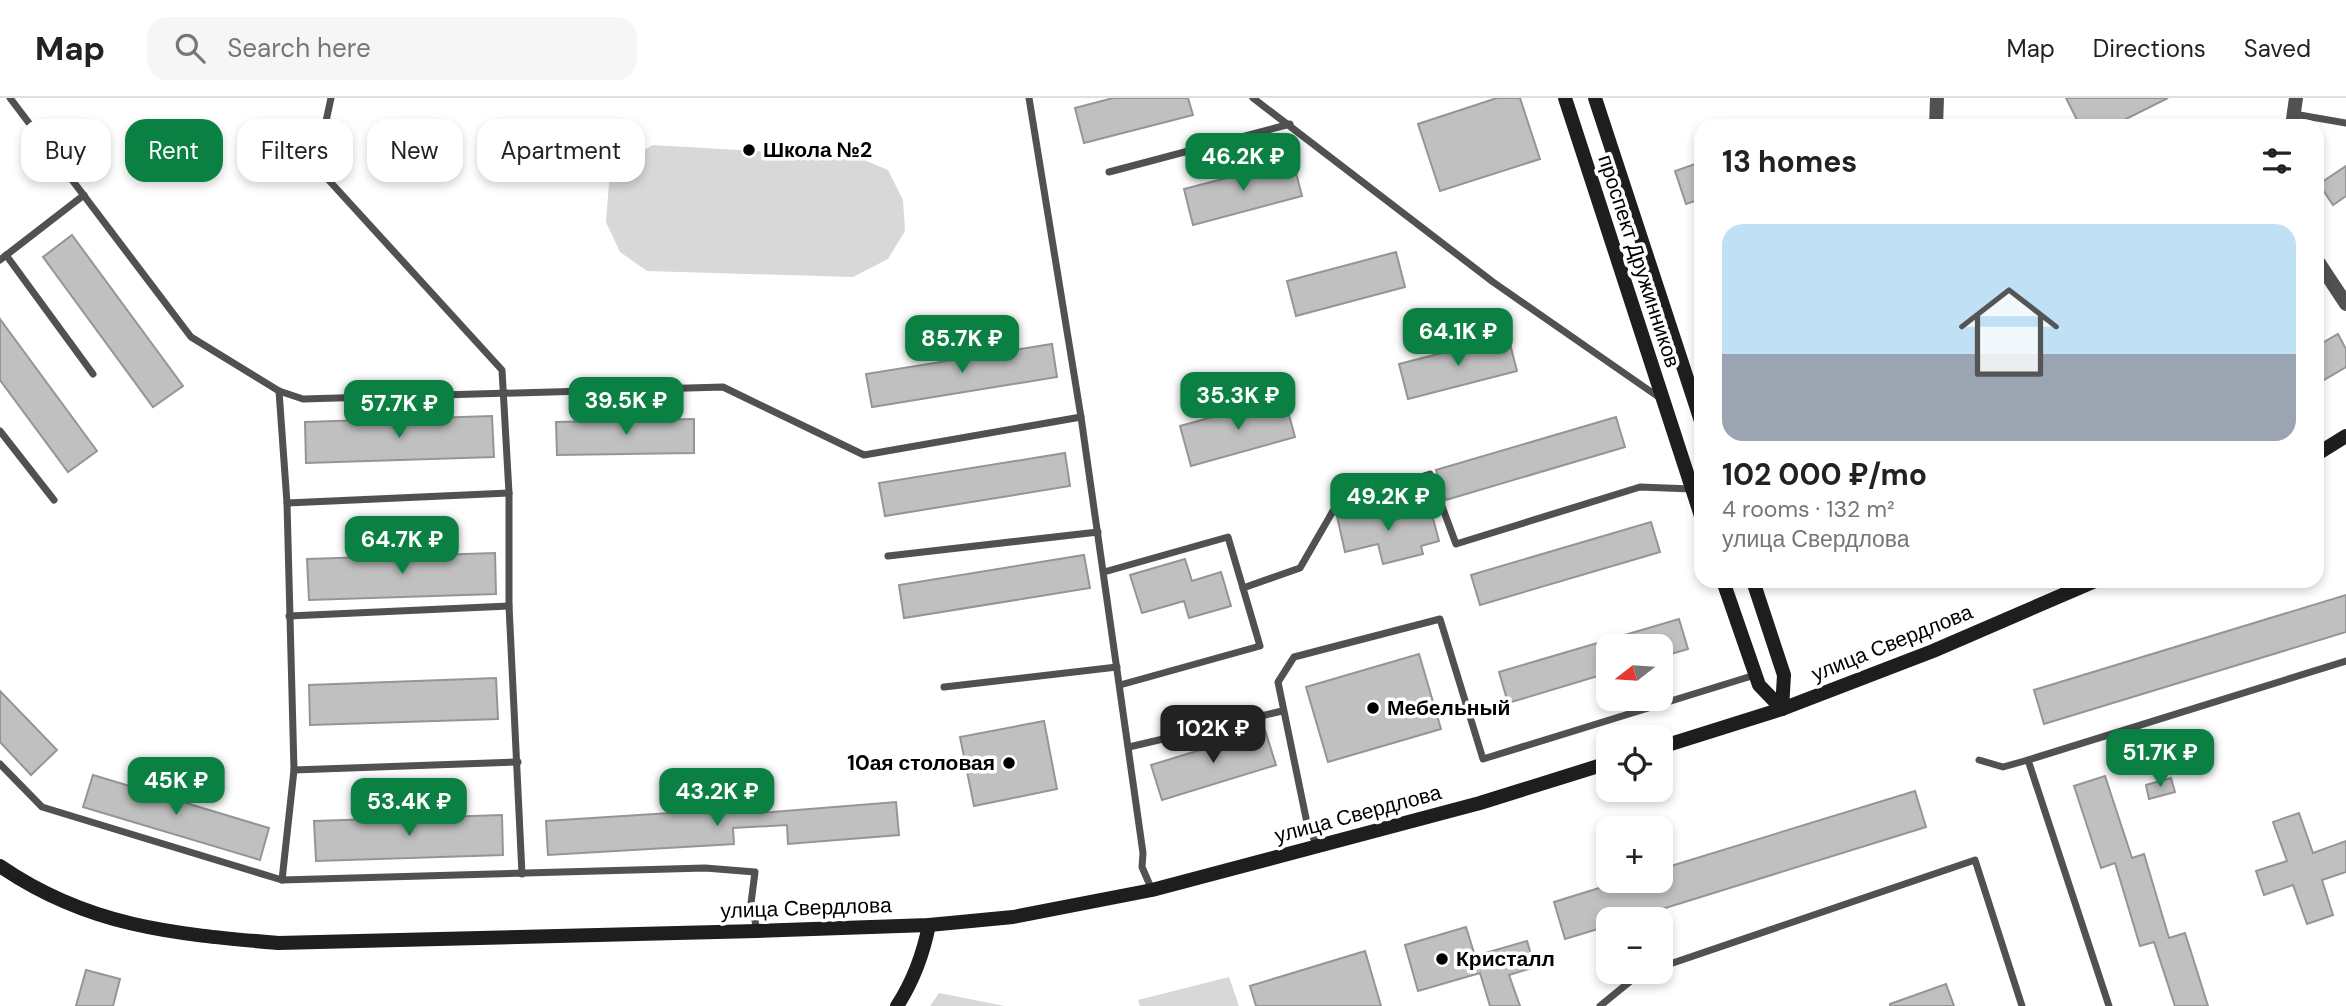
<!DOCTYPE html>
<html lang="en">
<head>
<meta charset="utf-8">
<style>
  :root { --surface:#fff; --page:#f6f6f6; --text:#222; --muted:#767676; --line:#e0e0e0; --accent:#0b8043 }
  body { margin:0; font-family:"DM Sans",sans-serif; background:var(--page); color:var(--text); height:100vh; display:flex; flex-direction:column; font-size:26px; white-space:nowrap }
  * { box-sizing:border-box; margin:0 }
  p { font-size:23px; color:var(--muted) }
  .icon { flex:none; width:38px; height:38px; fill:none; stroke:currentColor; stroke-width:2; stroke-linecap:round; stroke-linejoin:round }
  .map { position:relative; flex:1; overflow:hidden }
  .panel { position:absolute; left:1694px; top:21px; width:630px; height:469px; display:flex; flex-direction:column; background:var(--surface); border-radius:21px; box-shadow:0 4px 10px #0003 }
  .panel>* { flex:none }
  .top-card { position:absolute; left:21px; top:21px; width:665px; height:63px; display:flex; gap:14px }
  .needle { width:46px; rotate:253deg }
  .tools { position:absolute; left:1596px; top:536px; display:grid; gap:14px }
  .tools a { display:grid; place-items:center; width:77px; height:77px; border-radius:14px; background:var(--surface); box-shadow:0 4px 10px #0003; font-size:35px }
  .price { position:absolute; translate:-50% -60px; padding:0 16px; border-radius:14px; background:var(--accent); color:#fff; font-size:23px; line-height:46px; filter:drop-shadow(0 2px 4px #0008) }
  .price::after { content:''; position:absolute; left:50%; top:42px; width:21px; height:16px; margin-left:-10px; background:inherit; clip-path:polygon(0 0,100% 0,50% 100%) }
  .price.selected { background:#222; color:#fff }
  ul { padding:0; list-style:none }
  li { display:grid; align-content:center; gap:14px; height:371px; padding:0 28px }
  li+li { border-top:2px solid var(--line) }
  li span { display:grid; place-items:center; height:217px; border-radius:21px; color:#555 }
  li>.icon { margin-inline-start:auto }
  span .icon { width:126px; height:126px; fill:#fffc; stroke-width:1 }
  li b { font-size:30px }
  h2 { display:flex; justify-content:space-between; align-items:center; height:84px; padding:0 28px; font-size:30px }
  .pill { padding:0 24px; border-radius:21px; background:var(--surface); box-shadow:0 4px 10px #0003; font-size:24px; line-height:63px }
  .pill.selected { background:var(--accent); color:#fff }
  header { display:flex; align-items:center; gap:42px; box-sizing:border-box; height:98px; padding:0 35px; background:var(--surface); border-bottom:2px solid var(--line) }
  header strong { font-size:33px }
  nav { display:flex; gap:38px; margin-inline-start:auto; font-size:24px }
  .search { width:490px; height:63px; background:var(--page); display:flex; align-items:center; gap:18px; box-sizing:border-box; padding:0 24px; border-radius:21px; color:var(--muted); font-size:26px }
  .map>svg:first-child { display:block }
  .green { fill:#d8d8d8 }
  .building { fill:#c0c0c0; stroke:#959595; stroke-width:2 }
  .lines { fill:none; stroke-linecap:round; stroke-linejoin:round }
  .lane { stroke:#515151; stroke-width:7 }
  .street { stroke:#515151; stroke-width:14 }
  .secondary { stroke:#1e1e1e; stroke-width:14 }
  .poi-dot { fill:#000; stroke:#fff; stroke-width:2.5 }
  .labels { text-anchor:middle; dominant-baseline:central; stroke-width:7; stroke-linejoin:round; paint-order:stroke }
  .poi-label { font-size:21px; font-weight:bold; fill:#000; stroke:#fff; text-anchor:start }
  .street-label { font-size:21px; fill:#000; stroke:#fff }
</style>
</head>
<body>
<header>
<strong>Map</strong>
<div class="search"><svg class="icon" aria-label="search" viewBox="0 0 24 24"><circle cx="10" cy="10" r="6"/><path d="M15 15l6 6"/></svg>Search here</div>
<nav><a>Map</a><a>Directions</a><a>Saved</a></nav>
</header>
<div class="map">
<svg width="2346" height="908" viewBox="0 0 2346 908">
  <rect width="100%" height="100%" fill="#fff"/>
  <g class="green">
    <polygon points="653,47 857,59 888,72 903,102 905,133 888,161 853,179 647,173 620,154 606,124 609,85 628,61"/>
    <polygon points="1229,879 1239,908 1140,908 1138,902"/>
    <polygon points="939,895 1005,908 930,908"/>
  </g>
  <g class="building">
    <polygon points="1113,0 1188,0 1193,17 1084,45 1075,10"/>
    <polygon points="1497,0 1520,0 1540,61 1440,93 1418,26"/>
    <polygon points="2066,0 2168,0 2112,28 2080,28"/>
    <polygon points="1293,63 1302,98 1193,127 1184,91"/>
    <polygon points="1701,64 1701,101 1686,106 1675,73"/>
    <polygon points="2346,68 2346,98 2333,107 2319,86"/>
    <polygon points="72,137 183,288 153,309 43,159"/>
    <polygon points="1396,154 1405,189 1296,218 1287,183"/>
    <polygon points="0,221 97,353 68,374 0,282"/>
    <polygon points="2338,236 2346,251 2346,269 2317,286 2317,248"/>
    <polygon points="1508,238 1517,273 1408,301 1399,266"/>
    <polygon points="1052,246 1057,279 872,309 866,276"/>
    <polygon points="1284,299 1295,339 1191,368 1180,328"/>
    <polygon points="492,318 494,359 306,365 305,324"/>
    <polygon points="1616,319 1625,349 1446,402 1436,372"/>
    <polygon points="694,321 694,355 557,357 556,324"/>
    <polygon points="1065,355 1070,388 885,418 879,385"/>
    <polygon points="1385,406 1389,423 1431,413 1439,443 1421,448 1423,456 1383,466 1378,446 1345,454 1337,418"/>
    <polygon points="1651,424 1660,454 1480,507 1471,477"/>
    <polygon points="495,455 496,496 309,502 307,461"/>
    <polygon points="1084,457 1090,490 904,520 899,487"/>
    <polygon points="1185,461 1192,483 1221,474 1231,508 1189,520 1184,503 1142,515 1130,477"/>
    <polygon points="2346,497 2346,534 2044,626 2034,592"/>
    <polygon points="1679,521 1688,551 1661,559 1661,548 1608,548 1608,575 1508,605 1499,574"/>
    <polygon points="1419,556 1441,631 1328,664 1306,589"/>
    <polygon points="496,580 498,621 310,627 309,587"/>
    <polygon points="0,593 57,652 31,677 0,644"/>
    <polygon points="1044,623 1057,691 974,708 960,639"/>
    <polygon points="1265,632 1276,667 1162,702 1151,667"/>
    <polygon points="93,677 269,730 260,762 83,709"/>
    <polygon points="2105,678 2132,760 2144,756 2169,840 2185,835 2208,908 2175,908 2154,844 2140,848 2115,765 2101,770 2074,688"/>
    <polygon points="2171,680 2175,694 2149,701 2146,687"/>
    <polygon points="1915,693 1926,729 1630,821 1608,821 1608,828 1565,841 1554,804 1625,782 1661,782 1661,771"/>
    <polygon points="896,704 899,737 788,746 787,727 733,730 734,746 548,757 546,723 732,711 732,715 772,714"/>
    <polygon points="2299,715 2313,755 2346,743 2346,774 2322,782 2333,817 2307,826 2293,787 2264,797 2256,773 2287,763 2273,724"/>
    <polygon points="502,717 503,757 316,763 314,723"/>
    <polygon points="1466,829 1475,858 1527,843 1535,869 1509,877 1520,908 1490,908 1480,875 1418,893 1405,847"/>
    <polygon points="1365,853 1381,908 1256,908 1250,888"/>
    <polygon points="86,872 120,881 113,908 76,908"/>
    <polygon points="1946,886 1954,908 1890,908 1890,906"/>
  </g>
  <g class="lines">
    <g class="lane">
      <polyline points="10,0 191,239 279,293 303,301 723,289 864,357 1081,319"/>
      <polyline points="331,0 325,28 324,77 502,272 509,395 509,508 522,776"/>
      <polyline points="1029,0 1081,319 1143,755 1142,769 1152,792"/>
      <polyline points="1253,0 1493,184 1660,300"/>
      <polyline points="2294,16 2346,25"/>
      <polyline points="1109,74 1290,26"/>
      <polyline points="6,157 93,276"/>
      <polyline points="0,162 84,97"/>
      <polyline points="279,293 287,405 294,672 282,782"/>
      <polyline points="0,333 54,402"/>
      <polyline points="287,405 509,395"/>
      <polyline points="888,458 1098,434"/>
      <polyline points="1104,474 1228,439 1260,548 1120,587"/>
      <polyline points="1243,490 1300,470 1337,406 1430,376 1456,446 1640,389 1692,391"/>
      <polyline points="289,518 509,508"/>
      <polyline points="944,589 1117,569"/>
      <polyline points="1129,649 1282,613"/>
      <polyline points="1979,662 2003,669 2028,662"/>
      <polyline points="0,666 42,709 282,782 705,770 755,774 751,805 757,832"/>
      <polyline points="294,672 518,664"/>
      <polyline points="1317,748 1307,725 1278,584 1294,559 1440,521 1483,661 1755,577"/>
      <polyline points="1661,869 1975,762 2022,908"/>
      <polyline points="1600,908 1638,877 1649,873"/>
      <polyline points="2109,908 2028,662 2346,563"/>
    </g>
    <g class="street">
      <polyline points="1936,28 1937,0"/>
      <polyline points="2292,28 2296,0"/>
      <polyline points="2317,162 2346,206"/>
    </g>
    <g class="secondary">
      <polyline points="1565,0 1701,418"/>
      <polyline points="1595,0 1701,323"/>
      <polyline points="2317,356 2346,338"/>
      <polyline points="1723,483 1759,587 1782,611"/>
      <polyline points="1753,483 1784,577 1782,611"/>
      <polyline points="1661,649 1782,611 1933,553 2095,483"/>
      <path d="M0,768C89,829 174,836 278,845L757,833L929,827L1013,819L1152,792L1480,705L1608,665"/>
      <path d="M897,908C914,882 923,857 929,827"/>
    </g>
  </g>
  <g class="poi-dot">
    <circle cx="749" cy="52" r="7"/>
    <circle cx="1373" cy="610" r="7"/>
    <circle cx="1009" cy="665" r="7"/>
    <circle cx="1442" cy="861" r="7"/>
  </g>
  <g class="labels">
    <g class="poi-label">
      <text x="763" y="52">Школа №2</text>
      <text x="1387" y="610">Мебельный</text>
      <text x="995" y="665" text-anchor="end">10ая столовая</text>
      <text x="1456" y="861">Кристалл</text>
    </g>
    <g class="street-label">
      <text transform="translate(1639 163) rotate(72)">проспект Дружинников</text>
      <text transform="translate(1892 545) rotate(-22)">улица Свердлова</text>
      <text transform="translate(1358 716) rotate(-15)">улица Свердлова</text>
      <text transform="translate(806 810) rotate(-2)">улица Свердлова</text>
    </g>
  </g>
</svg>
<div class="tools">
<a><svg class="needle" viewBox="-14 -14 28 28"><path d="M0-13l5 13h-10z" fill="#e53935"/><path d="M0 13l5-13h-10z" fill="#767676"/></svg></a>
<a><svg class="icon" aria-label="locate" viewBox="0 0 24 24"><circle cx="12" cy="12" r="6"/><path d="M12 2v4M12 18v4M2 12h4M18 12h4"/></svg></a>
<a>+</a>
<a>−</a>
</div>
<b class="price" style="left:1243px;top:95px">46.2K ₽</b>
<b class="price" style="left:1458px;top:270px">64.1K ₽</b>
<b class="price" style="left:962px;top:277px">85.7K ₽</b>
<b class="price" style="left:1238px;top:334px">35.3K ₽</b>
<b class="price" style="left:626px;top:339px">39.5K ₽</b>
<b class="price" style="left:399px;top:342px">57.7K ₽</b>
<b class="price" style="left:1388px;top:435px">49.2K ₽</b>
<b class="price" style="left:402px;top:478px">64.7K ₽</b>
<b class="price selected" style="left:1213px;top:667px">102K ₽</b>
<b class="price" style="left:2160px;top:691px">51.7K ₽</b>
<b class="price" style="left:176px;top:719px">45K ₽</b>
<b class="price" style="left:717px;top:730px">43.2K ₽</b>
<b class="price" style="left:409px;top:740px">53.4K ₽</b>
<div class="top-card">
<a class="pill">Buy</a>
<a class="pill selected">Rent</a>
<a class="pill">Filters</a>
<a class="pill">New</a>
<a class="pill">Apartment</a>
</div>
<section class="panel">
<h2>13 homes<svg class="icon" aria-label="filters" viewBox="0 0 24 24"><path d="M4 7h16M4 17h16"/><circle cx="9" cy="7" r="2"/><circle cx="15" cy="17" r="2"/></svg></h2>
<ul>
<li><span style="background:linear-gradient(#bfe0f5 60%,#9aa5b1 0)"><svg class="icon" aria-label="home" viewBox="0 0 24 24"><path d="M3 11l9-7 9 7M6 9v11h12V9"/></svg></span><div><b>102 000 ₽/mo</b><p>4 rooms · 132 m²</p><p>улица Свердлова</p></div></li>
</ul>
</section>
</div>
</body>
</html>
